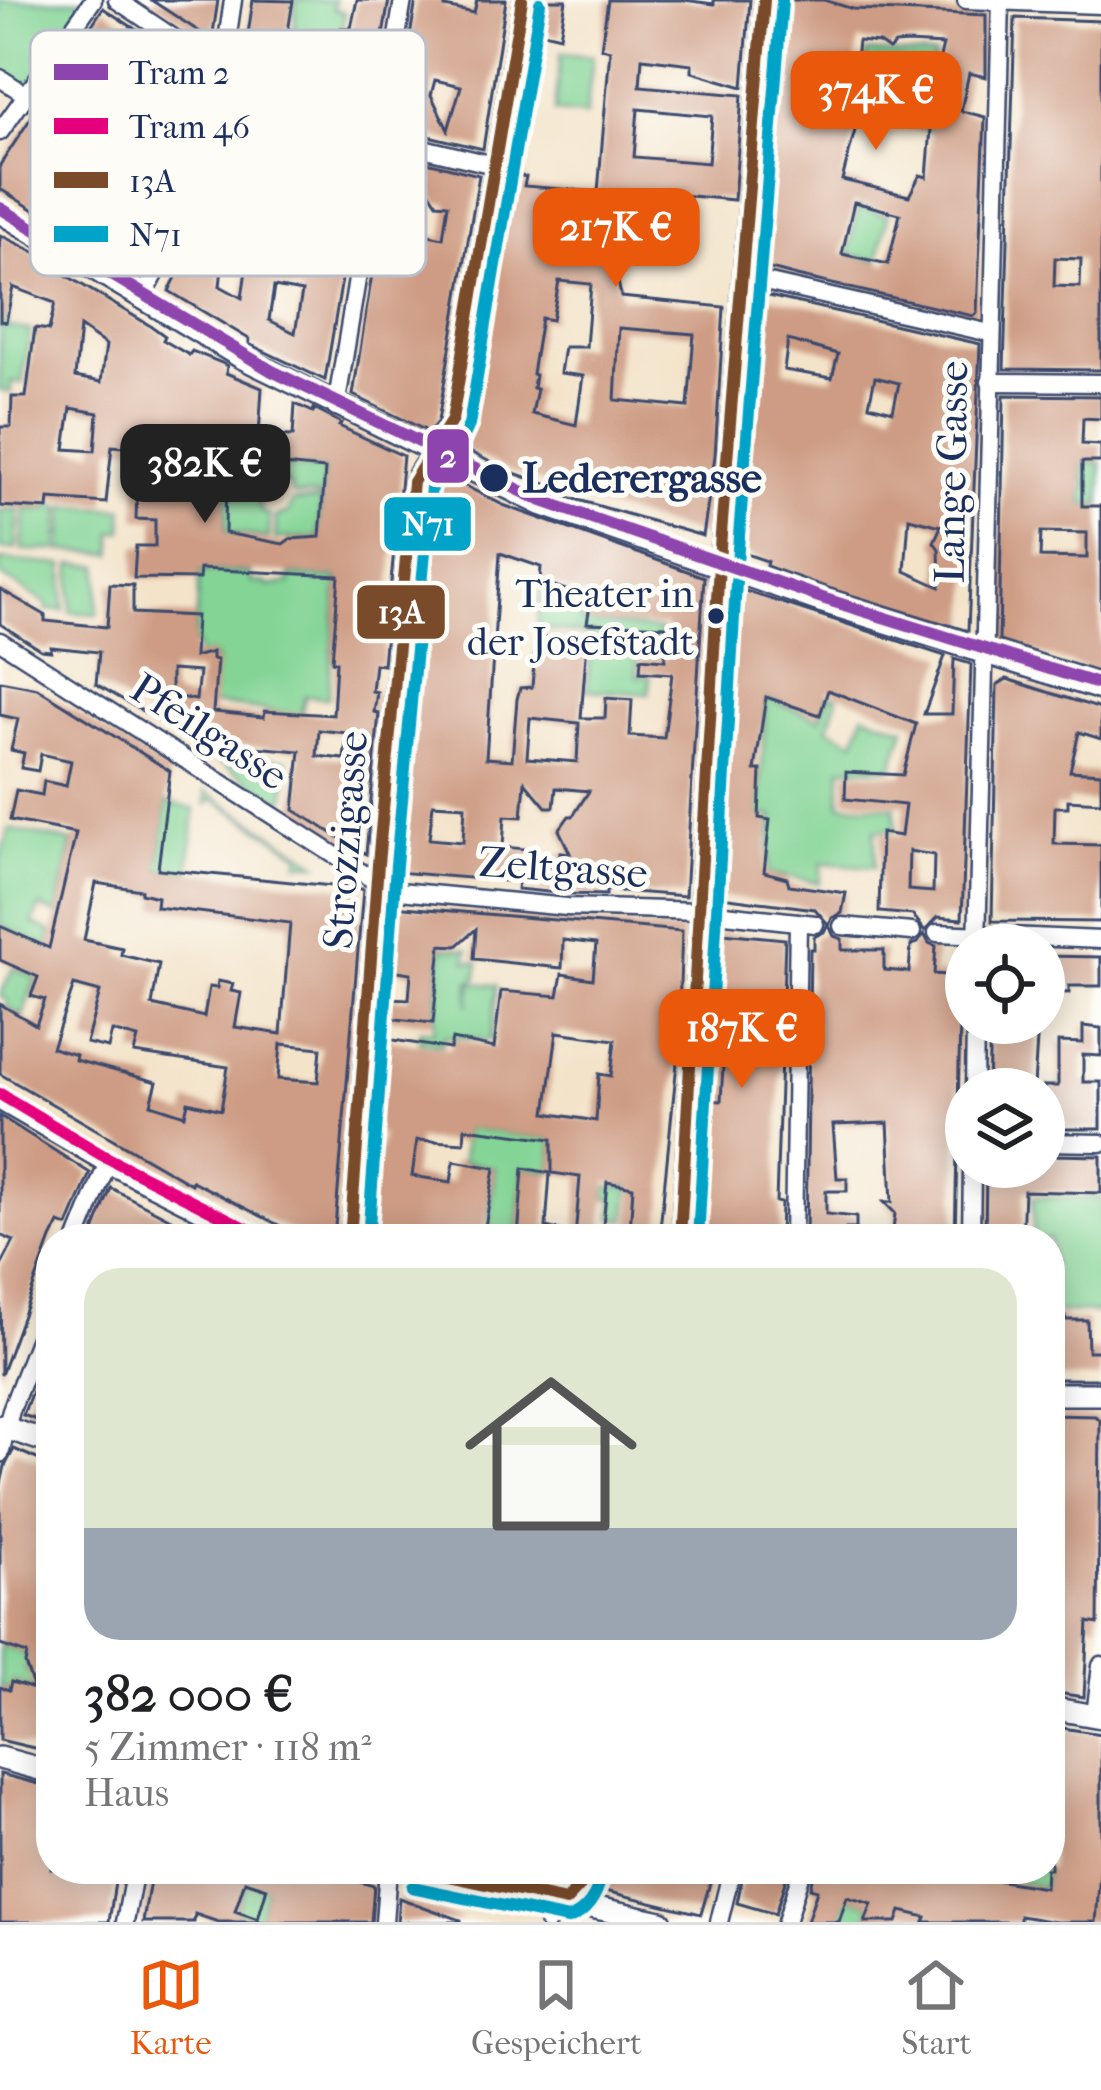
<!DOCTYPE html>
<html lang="de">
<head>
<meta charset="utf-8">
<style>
  :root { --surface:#fff; --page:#f2f2f2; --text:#202124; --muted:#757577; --line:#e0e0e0; --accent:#ea580c }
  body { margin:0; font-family:"IM FELL French Canon",serif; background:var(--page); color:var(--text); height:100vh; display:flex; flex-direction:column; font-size:45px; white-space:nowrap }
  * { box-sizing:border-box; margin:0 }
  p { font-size:39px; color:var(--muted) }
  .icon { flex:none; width:66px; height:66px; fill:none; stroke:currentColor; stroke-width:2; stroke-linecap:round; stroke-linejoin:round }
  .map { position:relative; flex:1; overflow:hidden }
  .panel { position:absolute; left:36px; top:1224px; width:1029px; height:660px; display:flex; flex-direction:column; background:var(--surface); border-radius:48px; box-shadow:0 6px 30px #0003 }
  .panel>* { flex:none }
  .fabs { position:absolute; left:945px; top:924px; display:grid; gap:24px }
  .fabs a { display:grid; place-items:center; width:120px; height:120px; border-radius:50%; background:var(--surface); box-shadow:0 6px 30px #0003; font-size:60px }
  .price { position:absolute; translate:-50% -102px; padding:0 27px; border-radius:24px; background:var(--accent); color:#fff; font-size:39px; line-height:78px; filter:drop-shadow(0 3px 6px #0008) }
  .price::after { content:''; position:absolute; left:50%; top:72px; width:36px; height:27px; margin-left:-18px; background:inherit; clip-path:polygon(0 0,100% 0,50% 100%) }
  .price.selected { background:#222; color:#fff }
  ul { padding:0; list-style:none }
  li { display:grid; align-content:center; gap:24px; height:636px; padding:0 48px }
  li+li { border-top:3px solid var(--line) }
  li span { display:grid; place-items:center; height:372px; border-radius:36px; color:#555 }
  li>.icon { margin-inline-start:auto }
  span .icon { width:216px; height:216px; fill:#fffc; stroke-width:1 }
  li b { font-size:51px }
  .tabs { display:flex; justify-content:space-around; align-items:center; height:168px; border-top:3px solid var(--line); background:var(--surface); font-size:33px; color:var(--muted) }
  .tabs a { display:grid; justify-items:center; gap:6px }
  .tabs .selected { color:var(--accent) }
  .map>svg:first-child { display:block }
  .built { fill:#f0d5bc }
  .green { fill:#83d495; stroke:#4f827a; stroke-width:3 }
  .building { fill:#ce9c84; fill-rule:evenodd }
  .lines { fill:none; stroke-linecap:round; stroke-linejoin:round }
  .street-casing { stroke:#3b4a6e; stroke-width:21 }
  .secondary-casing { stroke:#3b4a6e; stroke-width:26 }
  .street { stroke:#fff; stroke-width:16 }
  .secondary { stroke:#fff; stroke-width:21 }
  .bus-1-casing { stroke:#fdfcf7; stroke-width:21 }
  .bus-2-casing { stroke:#fdfcf7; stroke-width:21 }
  .bus-1 { stroke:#7a4b2a; stroke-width:12 }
  .bus-2 { stroke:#01a3c8; stroke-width:12 }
  .tram-1-casing { stroke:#fdfcf7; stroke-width:21 }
  .tram-2-casing { stroke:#fdfcf7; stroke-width:21 }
  .tram-1 { stroke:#8e44ad; stroke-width:12 }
  .tram-2 { stroke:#e5007d; stroke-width:12 }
  .stop-dot { fill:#1b2f5e; stroke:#fdfcf7; stroke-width:4.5 }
  .labels { text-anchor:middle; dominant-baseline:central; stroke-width:10; stroke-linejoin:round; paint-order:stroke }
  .bus-label { font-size:39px; fill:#1b2f5e; stroke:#fdfcf7; text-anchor:end }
  .street-label { font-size:42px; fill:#1b2f5e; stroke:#fdfcf7 }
  .stop-label { font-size:42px; font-weight:bold; fill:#1b2f5e; stroke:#fdfcf7; text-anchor:start }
  .key { fill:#fdfcf7; stroke:#b9bec9; stroke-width:3 }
  .key-label { font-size:33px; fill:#1b2f5e }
  .line-badge { stroke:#fdfcf7; stroke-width:4.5 }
  .badge-label { font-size:33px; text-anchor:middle; font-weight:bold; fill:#fff }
</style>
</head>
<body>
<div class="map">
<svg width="1101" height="1922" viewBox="0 0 1101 1922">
  <rect width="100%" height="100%" fill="#fdfcf7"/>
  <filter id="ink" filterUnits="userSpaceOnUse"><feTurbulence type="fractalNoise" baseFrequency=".00833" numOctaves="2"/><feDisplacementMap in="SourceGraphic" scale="24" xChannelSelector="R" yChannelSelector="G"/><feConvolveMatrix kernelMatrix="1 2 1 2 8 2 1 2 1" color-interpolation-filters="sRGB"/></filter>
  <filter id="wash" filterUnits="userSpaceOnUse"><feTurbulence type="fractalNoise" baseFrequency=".004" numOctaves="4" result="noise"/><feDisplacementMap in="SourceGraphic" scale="48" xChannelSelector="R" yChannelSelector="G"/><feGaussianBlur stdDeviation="2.7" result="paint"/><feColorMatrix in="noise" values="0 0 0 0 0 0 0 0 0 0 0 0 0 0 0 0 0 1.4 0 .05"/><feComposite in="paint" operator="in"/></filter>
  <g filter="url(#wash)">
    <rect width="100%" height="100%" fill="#f3e3c9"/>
    <polygon class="built" points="135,1869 152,1869 143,1922 109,1922 118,1883 131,1886"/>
    <g class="green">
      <polygon points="0,0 86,0 28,89 0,71"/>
      <polygon points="296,0 335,0 333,9 345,13 339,41 349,51 349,60 293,51"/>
      <polygon points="867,52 935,56 918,118 942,124 940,133 862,115"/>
      <polygon points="561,53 593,56 586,115 555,112"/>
      <polygon points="858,207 888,215 878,261 849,254"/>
      <polygon points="0,303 9,305 7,327 30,330 22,383 11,381 11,392 0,391"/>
      <polygon points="243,462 273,465 272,481 262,483 256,494 227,491 227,465 242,466"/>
      <polygon points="1083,463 1101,463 1101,504 1083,504 1083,488 1090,485 1083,482"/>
      <polygon points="279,466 324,470 322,496 293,495 289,485 279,481"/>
      <polygon points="227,495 258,498 261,511 270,516 269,538 226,532"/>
      <polygon points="321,500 318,537 275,539 276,516 287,514 292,501"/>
      <polygon points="49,504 60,506 58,550 22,550 25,509 47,510"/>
      <polygon points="65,506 123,509 123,531 113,532 113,554 62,551"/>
      <polygon points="0,510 19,510 16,549 0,549"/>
      <polygon points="0,560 64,565 64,610 47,610 47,604 0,575"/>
      <polygon points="72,564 100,566 97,614 71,612"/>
      <polygon points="200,571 250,573 251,582 266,583 267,586 290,583 290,575 338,578 328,698 305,696 301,715 212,704 217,660 209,653 200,658 195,638"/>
      <polygon points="541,588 582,601 581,622 660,630 659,656 637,655 637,676 650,676 649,694 587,690 592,635 537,629"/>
      <polygon points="828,695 838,697 828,728 855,741 864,714 905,728 892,768 841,768 840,804 895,807 896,830 875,830 875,867 822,863 820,883 768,873 773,816 759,815 766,698 820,719"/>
      <polygon points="220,754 287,760 285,799 281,801 216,760"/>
      <polygon points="206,792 318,863 298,863 301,855 214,799 206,804"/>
      <polygon points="166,802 195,809 189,872 155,868 160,859"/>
      <polygon points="9,829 72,842 56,914 40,907 32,923 51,932 47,947 0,925 0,858"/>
      <polygon points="442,948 468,950 466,961 479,963 476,980 470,981 468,1006 472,983 497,985 491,1040 444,1036 442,1045 419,1041 420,1030 434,1031"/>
      <polygon points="13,968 36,977 23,1016 6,1006 8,1001 0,996"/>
      <polygon points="705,1065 723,1066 721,1101 702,1099"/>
      <polygon points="465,1128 552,1139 551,1172 523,1168 517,1235 489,1230 495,1168 462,1161"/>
      <polygon points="606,1187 630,1187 626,1220 612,1218 613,1199 606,1198"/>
      <polygon points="1033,1197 1101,1198 1101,1313 1054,1312 1050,1239 1033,1239"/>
      <polygon points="0,1645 27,1654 26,1669 43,1691 12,1682 9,1690 0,1687"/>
      <polygon points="915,1869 1046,1869 1045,1887"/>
      <polygon points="247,1882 267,1888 258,1919 235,1911"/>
      <polygon points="847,1897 872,1904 865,1922 839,1922"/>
    </g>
    <g id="blocks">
      <g class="building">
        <polygon points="151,0 218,0 212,40"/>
        <path d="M253,0L293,1L280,81L272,79L266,107L268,114L278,116L274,139L336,150L344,107L336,105L337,89L347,91L350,68L343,66L346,43L339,41L341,28H351L357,0H389L325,380L249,344V339L169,291L200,231L217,186L239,95ZM253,179L278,184L274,208L320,216L316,236L342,240L311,259L308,273L261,266L265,232L247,225L249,218L238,214ZM223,260L246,270L242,298L220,286ZM274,287L302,292L295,333L269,320Z"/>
        <path d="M416,0H445V7L474,13L477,0H506L483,149L395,128ZM435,80L461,86L448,130L431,95Z"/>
        <polygon points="536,0 566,0 560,36 531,29"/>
        <path d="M608,0H684L714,4V0H750L743,87L692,72V64L642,58L640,86L742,95L734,200L626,190L624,262L614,259L621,297L724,307L715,456L703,536L561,495L555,493L557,488L511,472L464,449L502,199H507L511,174L526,177L524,186L598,192L610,50L601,48ZM638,109L712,116L708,163L634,157ZM559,281L591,284L586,347H564L560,373L583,376L576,425L532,414L537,389L533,388L535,375L532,374L541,318L552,320ZM619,328L694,334L688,407L615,400Z"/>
        <path d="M779,0H824L853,9L986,15V77L969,73L961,111L985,117L977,313L973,316L797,276L763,267L757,260ZM858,41L879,43L889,50L895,44L908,43L943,45L926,115L932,116L927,177L920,175L909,196L842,180L858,119L853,118L859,71L855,70ZM854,202L900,214L888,264L842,254Z"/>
        <polygon points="103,8 158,44 143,68 137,65 130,77 114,66 97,93 88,87 74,108 105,129 129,92 149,105 127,143 159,164 173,113 199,115 179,186 139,274 0,189 0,165"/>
        <path d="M1015,18L1101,21V370L1004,369ZM1055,258L1081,259L1080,287L1054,286Z"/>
        <path d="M391,153L479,175L438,421L429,432L353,395ZM414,167L437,203L448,204L443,238L414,232Z"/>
        <path d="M0,235L45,257L44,262L154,328L165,336L163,340L189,355L192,351L222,363L227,366L226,373L262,388L259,435L293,436L295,404L313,412L314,409L341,423L339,426L403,456L383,665L375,664L372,691L377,692L374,712L379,713L366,854L294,810L300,751L187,741L173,729L96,684L99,652L51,647V651L41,650L0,624V589L45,615V621L107,627L110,584L133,585V613L196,616L194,657L212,652V659L217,660L213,712L264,717L265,711L333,715L336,662L332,661L339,576L200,569L199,579L134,578L136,546H155V520L136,519L137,487L188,488L190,452L112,446L106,503L49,499L48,509L0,506V427H11L12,397H26L35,328L49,330L55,303L13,287L6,322L0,321ZM80,327L106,345L101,382L75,377ZM71,408L98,413L95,451L65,449ZM241,461L325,469L320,537L290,539L283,544L225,533L226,464L241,465ZM171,670L199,672L196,700L179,697L171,691ZM319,730L347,733L344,759L317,756Z"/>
        <path d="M755,293L980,344L968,631L828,588L766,566L767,561L734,550ZM788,340L838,354L832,378L784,370ZM875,377L899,383L893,411L869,405ZM909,518L941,526L934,542L939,549L940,587L905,571Z"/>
        <path d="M1004,395L1101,396V419L1083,418L1082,444L1101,445V462H1082V506H1101V673L999,641ZM1041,532L1087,533V558L1040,557Z"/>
        <path d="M436,471L503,505L704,577L685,896L606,890V895L568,894L517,889L518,882L396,872L421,535L429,479ZM500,553L541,567L540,581L591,599L587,623L666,626L665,660L641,658L640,672L672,674L664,738L630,736L632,700L606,698L605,718H581L587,642L536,637L532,687L520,688L517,699L512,760L486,758ZM530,718L579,723L577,762L527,758ZM525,782L546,807H554L556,788L589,791L573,816H569L559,830L570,853L560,852L558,867L534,864L535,850L503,847L505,816L522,817ZM433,804L465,806L463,842L429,839Z"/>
        <path d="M733,587L945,656L924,714H952L954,659L971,664L962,919L938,917L925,931L913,915L879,912L881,833L901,836L905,805L845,799L846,772L903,775L916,724L828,690L820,715L766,697L755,770H761L759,818L770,820L764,872L787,878L789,885L846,893L842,913L832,918L829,926L834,936L842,939V950H884V970L909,972L911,945L918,943L924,934L929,943L936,946L934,974L961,976L955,1239H892L895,1213L884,1202H892L888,1123L833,1125L837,1178H847V1191H826V1214L856,1217V1229H846V1239H806L810,949H814V937L824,932L828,924L815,909L713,896ZM909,851L934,855L933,892L908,890Z"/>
        <polygon points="1007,679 1101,709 1101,739 1079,732 1070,771 1101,773 1101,802 1068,800 1068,807 1055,807 1054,844 1101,845 1101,922 992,921 997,685"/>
        <path d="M0,681L37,688L170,771L158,869L363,889L334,1239H306L192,1181L191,1184L0,1074V1004L36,1025L45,1000L31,996L38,977L0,960V926L49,948L76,833L10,820L16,790L42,795L44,781L66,786L71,761L41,754L38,771L21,768L24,753L11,750L18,719L0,715ZM96,883L141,890V893L157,897L156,907L290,923L281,1034L235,1027L241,993L231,991L233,984L218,981L217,988L209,987L204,1017L152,1005L159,964L121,955L122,948L84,940ZM74,985L100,992L86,1043L108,1048L112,1031L138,1038L134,1053L228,1067L221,1110L188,1102L185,1115L151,1104L157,1082L75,1060L76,1055L52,1048ZM281,1044L321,1048L318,1082L278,1079Z"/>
        <path d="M393,906L682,931L677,1063L659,1239H575L580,1177L552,1173V1139L465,1128L464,1143L417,1140L412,1176L451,1182L454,1161L495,1168L483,1239H364L369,1168H376L382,1134L373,1133L381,1038L450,1049L452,1039L494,1048L501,991L558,996L562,974L593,979L596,944L563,940L562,968L474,959L476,929L457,946L441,945L433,1023L387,1018L389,998L409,999L411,973L391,970ZM557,1032L615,1040L611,1076L599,1074L596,1121L546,1113ZM607,1182L633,1187L630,1231L603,1226Z"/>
        <polygon points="712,932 785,939 776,1202 781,1203 780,1239 693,1239 702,1100 721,1101 723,1066 703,1065"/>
        <polygon points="1044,956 1101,957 1101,986 1069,986 1069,993 1044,992"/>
        <polygon points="990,1023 1038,1023 1034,1086 988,1089"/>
        <polygon points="1083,1026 1101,1028 1101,1056 1083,1055 1083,1082 1101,1082 1101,1129 1044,1129 1044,1086 1058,1086 1058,1042 1083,1043"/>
        <polygon points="0,1116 90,1173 68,1226 59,1223 51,1239 1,1375 0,1268 14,1241 0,1235"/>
        <polygon points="1052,1155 1101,1156 1101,1193 1024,1191 1022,1239 985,1239 986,1167 1044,1167 1044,1158"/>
        <polygon points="523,1168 550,1173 546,1227 575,1234 574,1239 518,1239"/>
        <polygon points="111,1188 169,1218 210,1239 91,1239"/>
        <polygon points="1065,1316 1065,1320 1087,1320 1088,1351 1101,1351 1101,1379 1050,1379 1050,1317"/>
        <polygon points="51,1342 51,1425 23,1415"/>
        <polygon points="1050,1415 1095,1416 1100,1420 1098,1624 1088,1622 1084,1697 1050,1692 1050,1526 1059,1527 1060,1486 1050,1482"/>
        <polygon points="14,1449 51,1465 51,1752 0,1740 0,1687 9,1690 11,1682 34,1689 25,1664 27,1654 0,1645 0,1489 5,1466"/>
        <polygon points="1050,1726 1101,1734 1101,1858 1096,1922 1056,1922 1020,1916 1020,1922 924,1922 926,1917 901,1911 897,1922 865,1922 872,1904 847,1897 839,1922 807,1922 817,1890 810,1888 814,1869 929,1869 1045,1888 1046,1869 1050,1869"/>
        <polygon points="0,1774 51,1787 51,1869 117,1869 109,1922 0,1922"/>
        <path d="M152,1869H314L374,1886L371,1922H218L195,1914L194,1922H143ZM245,1881L267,1888L258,1919L235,1911Z"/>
        <polygon points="603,1869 668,1873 669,1869 714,1869 701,1914 597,1889"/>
        <polygon points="744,1869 789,1869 775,1914 737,1903"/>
        <polygon points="399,1898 461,1920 461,1922 397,1922"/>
      </g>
    </g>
  </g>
  <g filter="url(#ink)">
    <use href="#blocks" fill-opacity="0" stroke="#3b4a6e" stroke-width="3"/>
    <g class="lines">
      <g class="street-casing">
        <g id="street">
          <polyline points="117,0 223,71"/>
          <polyline points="966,0 1101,5"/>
          <polyline points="0,78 28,96"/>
          <polyline points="0,132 93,0"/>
          <polyline points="381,138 494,165"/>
          <polyline points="743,277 990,333"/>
          <path d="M142,298C197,204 218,107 233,0"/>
          <polyline points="990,382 1101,383"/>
          <polyline points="336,407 403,0"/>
          <polyline points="0,641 389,890 567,907 698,911 815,924"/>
          <polyline points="842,926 912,932"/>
          <polyline points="937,933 1101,940"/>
          <polyline points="977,945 1001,0"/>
          <polyline points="974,1089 975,1023"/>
          <polyline points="1044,1142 1101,1143"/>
          <polyline points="77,1239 108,1162"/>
          <path d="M350,1239L378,864L413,482C425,453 442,450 452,420L522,0"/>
          <polyline points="680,1239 720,547 764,0"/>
          <polyline points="793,1239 798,922"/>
          <polyline points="971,1239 972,1167"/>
          <polyline points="0,1454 11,1410 51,1307"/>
          <polyline points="1095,1716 1101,1665"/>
          <polyline points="125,1922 135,1869"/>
          <polyline points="384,1922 388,1869"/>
          <polyline points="548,1922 581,1885 585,1869"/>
          <polyline points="719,1922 732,1869"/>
          <polyline points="786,1922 802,1869"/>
        </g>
      </g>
      <g class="secondary-casing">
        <g id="secondary">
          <polyline points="0,212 241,357 541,504 823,602 1101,689"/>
          <polyline points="0,1099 108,1162 260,1239"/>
          <polyline points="1050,1394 1101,1394"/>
          <polyline points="0,1426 51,1443"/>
          <polyline points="1050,1708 1101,1717"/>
          <polyline points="0,1758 51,1772"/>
          <polyline points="416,1869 661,1922"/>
        </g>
      </g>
      <use href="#street" class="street"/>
      <use href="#secondary" class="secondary"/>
      <g class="bus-1-casing">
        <g id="bus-1">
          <polyline points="350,1239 378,864 413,482 452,420 522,0"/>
          <polyline points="680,1239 720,547 764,0"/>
          <polyline points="416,1869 566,1901 581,1885 585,1869"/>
        </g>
      </g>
      <g class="bus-2-casing">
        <g id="bus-2">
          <polyline points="368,1239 396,865 431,487 459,447 469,425 540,3"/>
          <polyline points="698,1239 738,548 782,1"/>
          <path d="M412,1887L568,1919C588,1912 598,1893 602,1873"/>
        </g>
      </g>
      <use href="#bus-1" class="bus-1"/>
      <use href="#bus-2" class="bus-2"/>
      <g class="tram-1-casing">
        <polyline id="tram-1" points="0,208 272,371 540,500 825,599 1101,685"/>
      </g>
      <g class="tram-2-casing">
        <polyline id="tram-2" points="0,1094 102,1155 267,1239"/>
      </g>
      <use href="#tram-1" class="tram-1"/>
      <use href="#tram-2" class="tram-2"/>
    </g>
  </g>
  <g class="stop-dot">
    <circle cx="494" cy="478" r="16"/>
    <circle cx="716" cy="616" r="10"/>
  </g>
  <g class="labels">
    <g class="bus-label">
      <text x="694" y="594">Theater in<tspan x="694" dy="48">der Josefstadt</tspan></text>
    </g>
    <g class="street-label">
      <text transform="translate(952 472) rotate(-89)">Lange Gasse</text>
      <text transform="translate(209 732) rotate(33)">Pfeilgasse</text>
      <text transform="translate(346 840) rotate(-86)">Strozzigasse</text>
      <text transform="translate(563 868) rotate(4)">Zeltgasse</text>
    </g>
    <g class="stop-label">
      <text x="522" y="478">Lederergasse</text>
    </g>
  </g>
  <rect x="30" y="30" width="396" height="246" rx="18" class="key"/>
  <rect x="54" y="64" width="54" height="16" fill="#8e44ad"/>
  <rect x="54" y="118" width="54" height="16" fill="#e5007d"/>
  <rect x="54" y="172" width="54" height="16" fill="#7a4b2a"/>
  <rect x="54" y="226" width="54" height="16" fill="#01a3c8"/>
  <g class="key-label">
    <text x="129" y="84">Tram 2</text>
    <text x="129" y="138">Tram 46</text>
    <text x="129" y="192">13A</text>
    <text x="129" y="246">N71</text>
  </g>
  <g class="line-badge">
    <rect x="425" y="427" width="46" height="58" rx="12" fill="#8e44ad"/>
    <rect x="382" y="495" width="91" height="58" rx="12" fill="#01a3c8"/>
    <rect x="355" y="583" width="92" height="58" rx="12" fill="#7a4b2a"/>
  </g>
  <g class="badge-label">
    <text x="448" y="467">2</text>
    <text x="428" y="535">N71</text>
    <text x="401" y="623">13A</text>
  </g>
</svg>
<div class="fabs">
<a><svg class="icon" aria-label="locate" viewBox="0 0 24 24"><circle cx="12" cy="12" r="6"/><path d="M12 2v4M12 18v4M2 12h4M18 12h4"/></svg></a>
<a><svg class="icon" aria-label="layers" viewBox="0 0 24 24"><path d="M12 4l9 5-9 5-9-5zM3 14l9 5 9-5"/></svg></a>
</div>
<b class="price" style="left:876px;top:153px">374K €</b>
<b class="price" style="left:616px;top:290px">217K €</b>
<b class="price selected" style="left:205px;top:526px">382K €</b>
<b class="price" style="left:742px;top:1091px">187K €</b>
<section class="panel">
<ul>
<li><span style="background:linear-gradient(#dfe7d0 70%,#9aa5b1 0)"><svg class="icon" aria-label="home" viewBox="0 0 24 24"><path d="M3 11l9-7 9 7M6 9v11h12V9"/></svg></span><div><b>382 000 €</b><p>5 Zimmer · 118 m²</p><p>Haus</p></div></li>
</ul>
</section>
</div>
<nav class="tabs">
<a class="selected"><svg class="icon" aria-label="map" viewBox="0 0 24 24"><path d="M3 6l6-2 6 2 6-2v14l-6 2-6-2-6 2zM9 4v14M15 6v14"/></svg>Karte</a>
<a><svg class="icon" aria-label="saved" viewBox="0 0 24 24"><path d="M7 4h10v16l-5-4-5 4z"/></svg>Gespeichert</a>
<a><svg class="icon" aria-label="home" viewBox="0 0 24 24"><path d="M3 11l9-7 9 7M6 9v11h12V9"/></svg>Start</a>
</nav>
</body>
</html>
